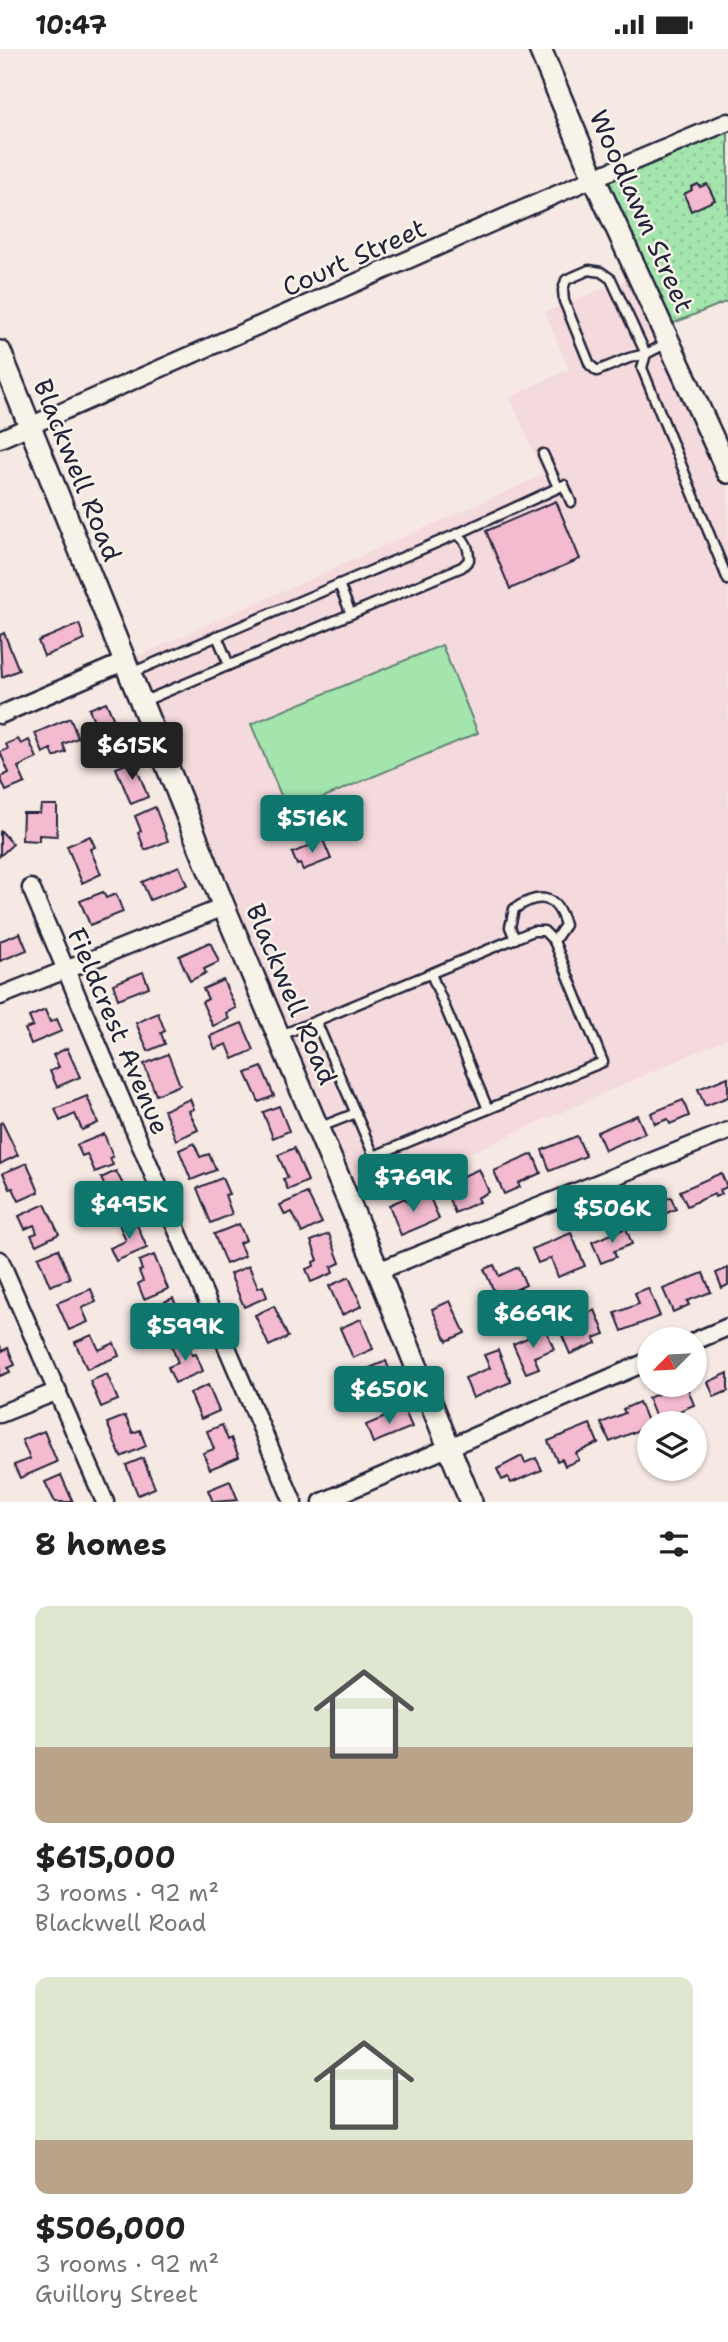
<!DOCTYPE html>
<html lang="en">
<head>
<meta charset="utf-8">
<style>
  :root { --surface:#fff; --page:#f6f6f6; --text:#222; --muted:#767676; --accent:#0f766e }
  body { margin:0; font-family:"Shantell Sans",sans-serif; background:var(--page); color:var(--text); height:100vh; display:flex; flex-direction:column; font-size:26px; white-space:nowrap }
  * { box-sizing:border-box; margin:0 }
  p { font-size:23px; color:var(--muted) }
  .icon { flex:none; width:38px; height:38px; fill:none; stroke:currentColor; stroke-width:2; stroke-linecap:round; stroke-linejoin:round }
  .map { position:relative; height:1453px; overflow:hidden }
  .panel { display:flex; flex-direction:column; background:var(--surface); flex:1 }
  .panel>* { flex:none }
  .needle { width:46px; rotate:246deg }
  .buttons { position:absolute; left:637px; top:1278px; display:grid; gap:14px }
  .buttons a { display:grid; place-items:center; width:70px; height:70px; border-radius:50%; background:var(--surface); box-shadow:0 2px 5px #0004; font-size:35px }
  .price { position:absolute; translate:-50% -60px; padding:0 16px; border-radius:7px; background:var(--accent); color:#fff; font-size:23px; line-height:46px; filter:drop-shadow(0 2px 4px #0008) }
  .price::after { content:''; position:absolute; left:50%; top:42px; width:21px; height:16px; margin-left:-10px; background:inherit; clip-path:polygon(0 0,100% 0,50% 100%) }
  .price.current { background:#222; color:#fff }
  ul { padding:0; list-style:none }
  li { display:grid; align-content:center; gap:14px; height:371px; padding:0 35px }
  li span { display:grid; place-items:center; height:217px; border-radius:14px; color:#555 }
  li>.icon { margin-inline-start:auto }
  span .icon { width:126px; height:126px; fill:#fffc; stroke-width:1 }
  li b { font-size:30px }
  h2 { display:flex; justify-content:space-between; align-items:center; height:84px; padding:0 35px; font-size:30px }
  .status { display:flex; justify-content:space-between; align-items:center; height:49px; padding:0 35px; background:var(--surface); direction:ltr }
  .status svg { height:19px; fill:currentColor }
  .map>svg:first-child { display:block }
  .built { fill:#f5dadd }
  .grass { fill:#a4e5ae; stroke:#638474; stroke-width:2 }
  .park { fill:url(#park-dots); stroke:#638474; stroke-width:2 }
  .building { fill:#f3bad0; stroke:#22223b; stroke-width:2 }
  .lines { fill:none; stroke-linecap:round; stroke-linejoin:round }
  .lane-casing { stroke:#22223b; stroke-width:13 }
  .street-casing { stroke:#22223b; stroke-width:21 }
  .secondary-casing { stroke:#22223b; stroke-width:26 }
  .lane { stroke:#f7f3e8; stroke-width:8 }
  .street { stroke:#f7f3e8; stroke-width:16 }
  .secondary { stroke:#f7f3e8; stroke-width:21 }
  .labels { text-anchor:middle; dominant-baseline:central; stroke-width:5; stroke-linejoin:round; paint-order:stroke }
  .street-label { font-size:26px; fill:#22223b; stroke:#f7f3e8 }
</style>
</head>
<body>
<div class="status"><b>10:47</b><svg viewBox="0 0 49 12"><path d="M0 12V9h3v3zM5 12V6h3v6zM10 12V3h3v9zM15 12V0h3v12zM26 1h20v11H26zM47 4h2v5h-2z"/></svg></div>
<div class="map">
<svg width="728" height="1453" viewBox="0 0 728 1453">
  <defs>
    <pattern id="park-dots" width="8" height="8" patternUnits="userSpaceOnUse" patternTransform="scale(1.75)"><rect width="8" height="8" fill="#a4e5ae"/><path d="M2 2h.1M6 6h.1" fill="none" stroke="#8dc497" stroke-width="1.8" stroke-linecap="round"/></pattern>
  </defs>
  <rect width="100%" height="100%" fill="#f6e8e3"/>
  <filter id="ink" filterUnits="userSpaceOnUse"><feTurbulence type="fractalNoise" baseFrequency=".0143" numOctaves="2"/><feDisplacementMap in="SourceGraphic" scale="14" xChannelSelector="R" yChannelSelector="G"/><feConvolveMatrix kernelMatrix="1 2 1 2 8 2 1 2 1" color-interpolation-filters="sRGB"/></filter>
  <g filter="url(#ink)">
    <polygon class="built" points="640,225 728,423 728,989 351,1157 126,612 543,426 510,348 569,320 545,263"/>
    <polygon class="grass" points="442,596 478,684 288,763 251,675"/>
    <polygon class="park" points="728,73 728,252 664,278 594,129"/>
    <g class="building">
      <polygon points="698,135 700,138 707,135 715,151 691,162 684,145 692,141 691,138"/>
      <polygon points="556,452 580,510 510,540 486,482"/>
      <polygon points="79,575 85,591 44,607 38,592"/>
      <polygon points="4,584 19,621 2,628 0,586"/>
      <polygon points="106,653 124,694 107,702 89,660"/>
      <polygon points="70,669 78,689 63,695 66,703 54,708 51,700 43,704 35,684"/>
      <polygon points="18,690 21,695 29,691 37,709 18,718 25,734 6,742 0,728 9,724 0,703 8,700 6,695"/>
      <polygon points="134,712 148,748 131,755 116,719"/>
      <polygon points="41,756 57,756 57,787 39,786 39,792 22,791 23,764 40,764"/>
      <polygon points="155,758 168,792 145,801 138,783 141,782 135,767"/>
      <polygon points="1,782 13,795 0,807 0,783"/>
      <polygon points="90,787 95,798 90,800 101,825 82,834 67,797"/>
      <polygon points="323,791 331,810 303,821 300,815 297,816 292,804"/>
      <polygon points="179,817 187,836 150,851 142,833"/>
      <polygon points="103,843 106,849 116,845 123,863 90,876 80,852"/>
      <polygon points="20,884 27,901 0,912 0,892"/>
      <polygon points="210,893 219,913 204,920 206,924 190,932 179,907"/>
      <polygon points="143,923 149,938 118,950 113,935"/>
      <polygon points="223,931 236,959 226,964 229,970 213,977 202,953 208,950 203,940"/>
      <polygon points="45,961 50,973 57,970 62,982 31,995 25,980 33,977 29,968"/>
      <polygon points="158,964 165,982 161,984 165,995 148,1002 136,974"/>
      <polygon points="242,974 254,1001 233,1010 227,995 215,1000 210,987"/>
      <polygon points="67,999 80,1028 57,1038 50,1022 59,1018 53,1006"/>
      <polygon points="168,1005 180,1036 156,1046 144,1015"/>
      <polygon points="262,1018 274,1047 259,1053 246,1024"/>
      <polygon points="728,1028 728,1048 705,1057 698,1040"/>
      <polygon points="87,1047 98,1074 82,1081 75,1065 60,1072 55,1060"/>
      <polygon points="190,1050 194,1060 189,1062 198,1081 176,1091 164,1061"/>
      <polygon points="683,1051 689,1067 670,1075 668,1070 655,1075 651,1064"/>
      <polygon points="279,1057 289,1082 273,1089 263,1063"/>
      <polygon points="637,1066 645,1084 605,1101 597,1083"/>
      <polygon points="2,1073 18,1106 0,1115 0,1074"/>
      <polygon points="104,1085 113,1108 110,1109 113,1116 95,1123 87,1105 82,1107 77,1096"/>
      <polygon points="577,1087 586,1107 550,1122 542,1101"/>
      <polygon points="194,1094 200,1108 209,1105 216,1121 191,1131 179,1101"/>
      <polygon points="294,1099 308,1132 288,1141 283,1130 288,1129 278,1106"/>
      <polygon points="533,1105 541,1124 518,1134 520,1138 504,1145 494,1122"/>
      <polygon points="27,1114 39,1143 19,1152 13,1139 10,1140 3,1124"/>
      <polygon points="479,1120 489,1143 477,1149 479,1153 455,1164 443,1136"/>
      <polygon points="116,1122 133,1155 104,1167 97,1150 108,1145 101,1129"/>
      <polygon points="721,1124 727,1138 720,1141 722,1145 715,1148 714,1145 687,1157 680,1142"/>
      <polygon points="222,1129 229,1145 225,1146 232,1165 211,1174 197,1139"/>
      <polygon points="307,1144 322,1174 302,1184 292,1163 285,1166 280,1156"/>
      <polygon points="429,1146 439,1170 401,1186 389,1156 405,1149 408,1154"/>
      <polygon points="660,1148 662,1152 671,1148 676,1160 650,1171 651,1174 644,1177 636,1158"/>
      <polygon points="45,1155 59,1185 36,1196 31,1186 37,1184 34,1176 25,1180 19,1167"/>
      <polygon points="134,1169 147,1199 116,1212 110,1199 126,1192 119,1175"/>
      <polygon points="239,1175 246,1191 239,1194 245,1207 226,1215 214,1185"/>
      <polygon points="626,1179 632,1195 614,1202 616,1208 601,1214 592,1193"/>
      <polygon points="571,1184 585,1217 558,1228 551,1209 538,1214 532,1200"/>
      <polygon points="329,1185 340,1214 331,1218 333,1224 311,1233 306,1220 314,1217 313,1213 318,1211 311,1192"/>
      <polygon points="58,1200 70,1229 50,1237 38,1208"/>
      <polygon points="154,1206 168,1240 144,1250 138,1235 143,1232 139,1222 142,1221 139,1212"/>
      <polygon points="494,1216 499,1227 518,1218 526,1236 497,1249 484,1220"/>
      <polygon points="249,1217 258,1239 263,1237 267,1248 244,1258 230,1225"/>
      <polygon points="728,1219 728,1236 722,1239 716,1224"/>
      <polygon points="703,1224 711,1243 687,1252 689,1256 673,1263 663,1240"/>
      <polygon points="349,1228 362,1257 342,1266 329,1237"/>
      <polygon points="648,1239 660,1267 622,1282 615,1264 639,1255 635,1244"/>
      <polygon points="91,1240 96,1253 82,1259 88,1273 69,1281 57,1254"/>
      <polygon points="173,1249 187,1280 165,1290 150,1259"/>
      <polygon points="450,1252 465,1284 447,1292 432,1260"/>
      <polygon points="274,1257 288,1288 269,1297 255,1266"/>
      <polygon points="595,1261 605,1285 594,1289 596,1294 570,1305 558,1277"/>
      <polygon points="361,1270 373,1300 353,1309 340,1279"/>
      <polygon points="546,1281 554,1300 534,1308 539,1319 526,1324 513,1295"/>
      <polygon points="92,1286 99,1301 114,1294 119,1307 87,1320 75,1293"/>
      <polygon points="186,1292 192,1306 196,1305 203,1322 175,1334 168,1318 178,1314 172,1298"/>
      <polygon points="0,1296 2,1302 8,1299 15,1316 8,1319 10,1323 0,1327"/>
      <polygon points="498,1301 511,1333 473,1349 465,1329 490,1319 484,1306"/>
      <polygon points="386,1312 391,1325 382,1329 385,1336 391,1334 395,1343 372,1353 364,1334 357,1337 353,1326"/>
      <polygon points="728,1324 728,1342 714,1348 708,1333"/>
      <polygon points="107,1325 118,1351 101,1358 90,1332"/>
      <polygon points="682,1335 686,1335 694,1356 667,1367 670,1374 658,1374 648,1349"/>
      <polygon points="208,1336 219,1362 201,1370 190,1344"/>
      <polygon points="639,1353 649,1377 610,1393 601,1374 625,1364 623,1360"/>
      <polygon points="404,1360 412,1378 373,1394 366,1376"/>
      <polygon points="125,1367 133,1384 140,1381 146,1397 121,1408 107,1374"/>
      <polygon points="590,1375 598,1394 576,1404 579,1411 565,1417 562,1410 557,1412 548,1392"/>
      <polygon points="222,1376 228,1391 231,1389 239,1408 210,1420 203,1404 214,1400 207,1382"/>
      <polygon points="44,1382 57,1413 20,1429 14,1416 30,1410 22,1391"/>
      <polygon points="522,1407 525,1414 536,1409 542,1421 511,1434 508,1428 502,1431 497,1420"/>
      <polygon points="143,1409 155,1439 138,1446 126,1416"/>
      <polygon points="61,1426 73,1453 55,1453 45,1433"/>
      <polygon points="230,1432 238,1451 213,1453 208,1441"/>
    </g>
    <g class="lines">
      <g class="lane-casing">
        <g id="lane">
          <polygon points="589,221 601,223 611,230 646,305 629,309 597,322 590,316 564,252 563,241 566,231"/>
          <polyline points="669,293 646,305 642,319 728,531"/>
          <polyline points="543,405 558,438"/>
          <polyline points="457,485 564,436 571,453"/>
          <polyline points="339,535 351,565"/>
          <polyline points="217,587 229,616"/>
          <path d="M131,624L457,485C466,492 469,498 469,511L462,518L142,653"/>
          <path d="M515,890L510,878L514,860C538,844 556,844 565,876L554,892"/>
          <polyline points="431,925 488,1060"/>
          <polyline points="281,986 316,972 374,1107 603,1013 554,892 544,882 533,882 316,972"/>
          <polyline points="318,1079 356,1064"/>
        </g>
      </g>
      <g class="street-casing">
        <g id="street">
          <polyline points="0,390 594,129 728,73"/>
          <polyline points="0,666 126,612"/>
          <polyline points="31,839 293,1453"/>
          <polyline points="0,947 224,858"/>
          <polyline points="0,1211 105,1453"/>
          <polyline points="378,1222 728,1082"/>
          <polyline points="695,1292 728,1278"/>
          <polyline points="0,1365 58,1342"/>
          <polyline points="322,1453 649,1312"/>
        </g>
      </g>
      <g class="secondary-casing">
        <g id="secondary">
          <polyline points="540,0 594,129 728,423"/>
          <polyline points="0,303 224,858 378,1222 471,1453"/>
        </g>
      </g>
      <use href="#lane" class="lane"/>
      <use href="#street" class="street"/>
      <use href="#secondary" class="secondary"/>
    </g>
  </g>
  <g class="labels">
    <g class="street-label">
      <text transform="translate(642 162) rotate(66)">Woodlawn Street</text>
      <text transform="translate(354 208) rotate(-24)">Court Street</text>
      <text transform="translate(78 421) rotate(68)">Blackwell Road</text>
      <text transform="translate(292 945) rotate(67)">Blackwell Road</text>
      <text transform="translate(119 982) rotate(67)">Fieldcrest Avenue</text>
    </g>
  </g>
</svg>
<div class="buttons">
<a><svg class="needle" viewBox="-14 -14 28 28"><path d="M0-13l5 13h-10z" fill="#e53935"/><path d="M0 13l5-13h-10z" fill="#767676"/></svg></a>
<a><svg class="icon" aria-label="layers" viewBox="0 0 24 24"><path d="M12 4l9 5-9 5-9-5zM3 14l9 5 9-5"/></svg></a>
</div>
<b class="price current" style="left:132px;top:733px">$615K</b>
<b class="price" style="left:312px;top:806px">$516K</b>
<b class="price" style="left:413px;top:1165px">$769K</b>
<b class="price" style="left:129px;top:1192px">$495K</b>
<b class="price" style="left:612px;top:1196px">$506K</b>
<b class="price" style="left:533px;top:1301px">$669K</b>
<b class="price" style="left:185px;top:1314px">$599K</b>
<b class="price" style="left:389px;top:1377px">$650K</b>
</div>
<section class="panel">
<h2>8 homes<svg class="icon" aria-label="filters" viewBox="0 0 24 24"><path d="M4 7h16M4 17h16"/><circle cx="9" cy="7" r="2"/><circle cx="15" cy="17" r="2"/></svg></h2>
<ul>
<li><span style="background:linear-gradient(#dfe7d0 65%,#b9a48a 0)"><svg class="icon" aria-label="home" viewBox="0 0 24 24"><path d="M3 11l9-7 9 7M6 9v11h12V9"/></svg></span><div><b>$615,000</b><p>3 rooms · 92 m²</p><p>Blackwell Road</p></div></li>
<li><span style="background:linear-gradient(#dfe7d0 75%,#b9a48a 0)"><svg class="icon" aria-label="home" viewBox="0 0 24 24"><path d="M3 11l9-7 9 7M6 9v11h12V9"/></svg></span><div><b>$506,000</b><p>3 rooms · 92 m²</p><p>Guillory Street</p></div></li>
</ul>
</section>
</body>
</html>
